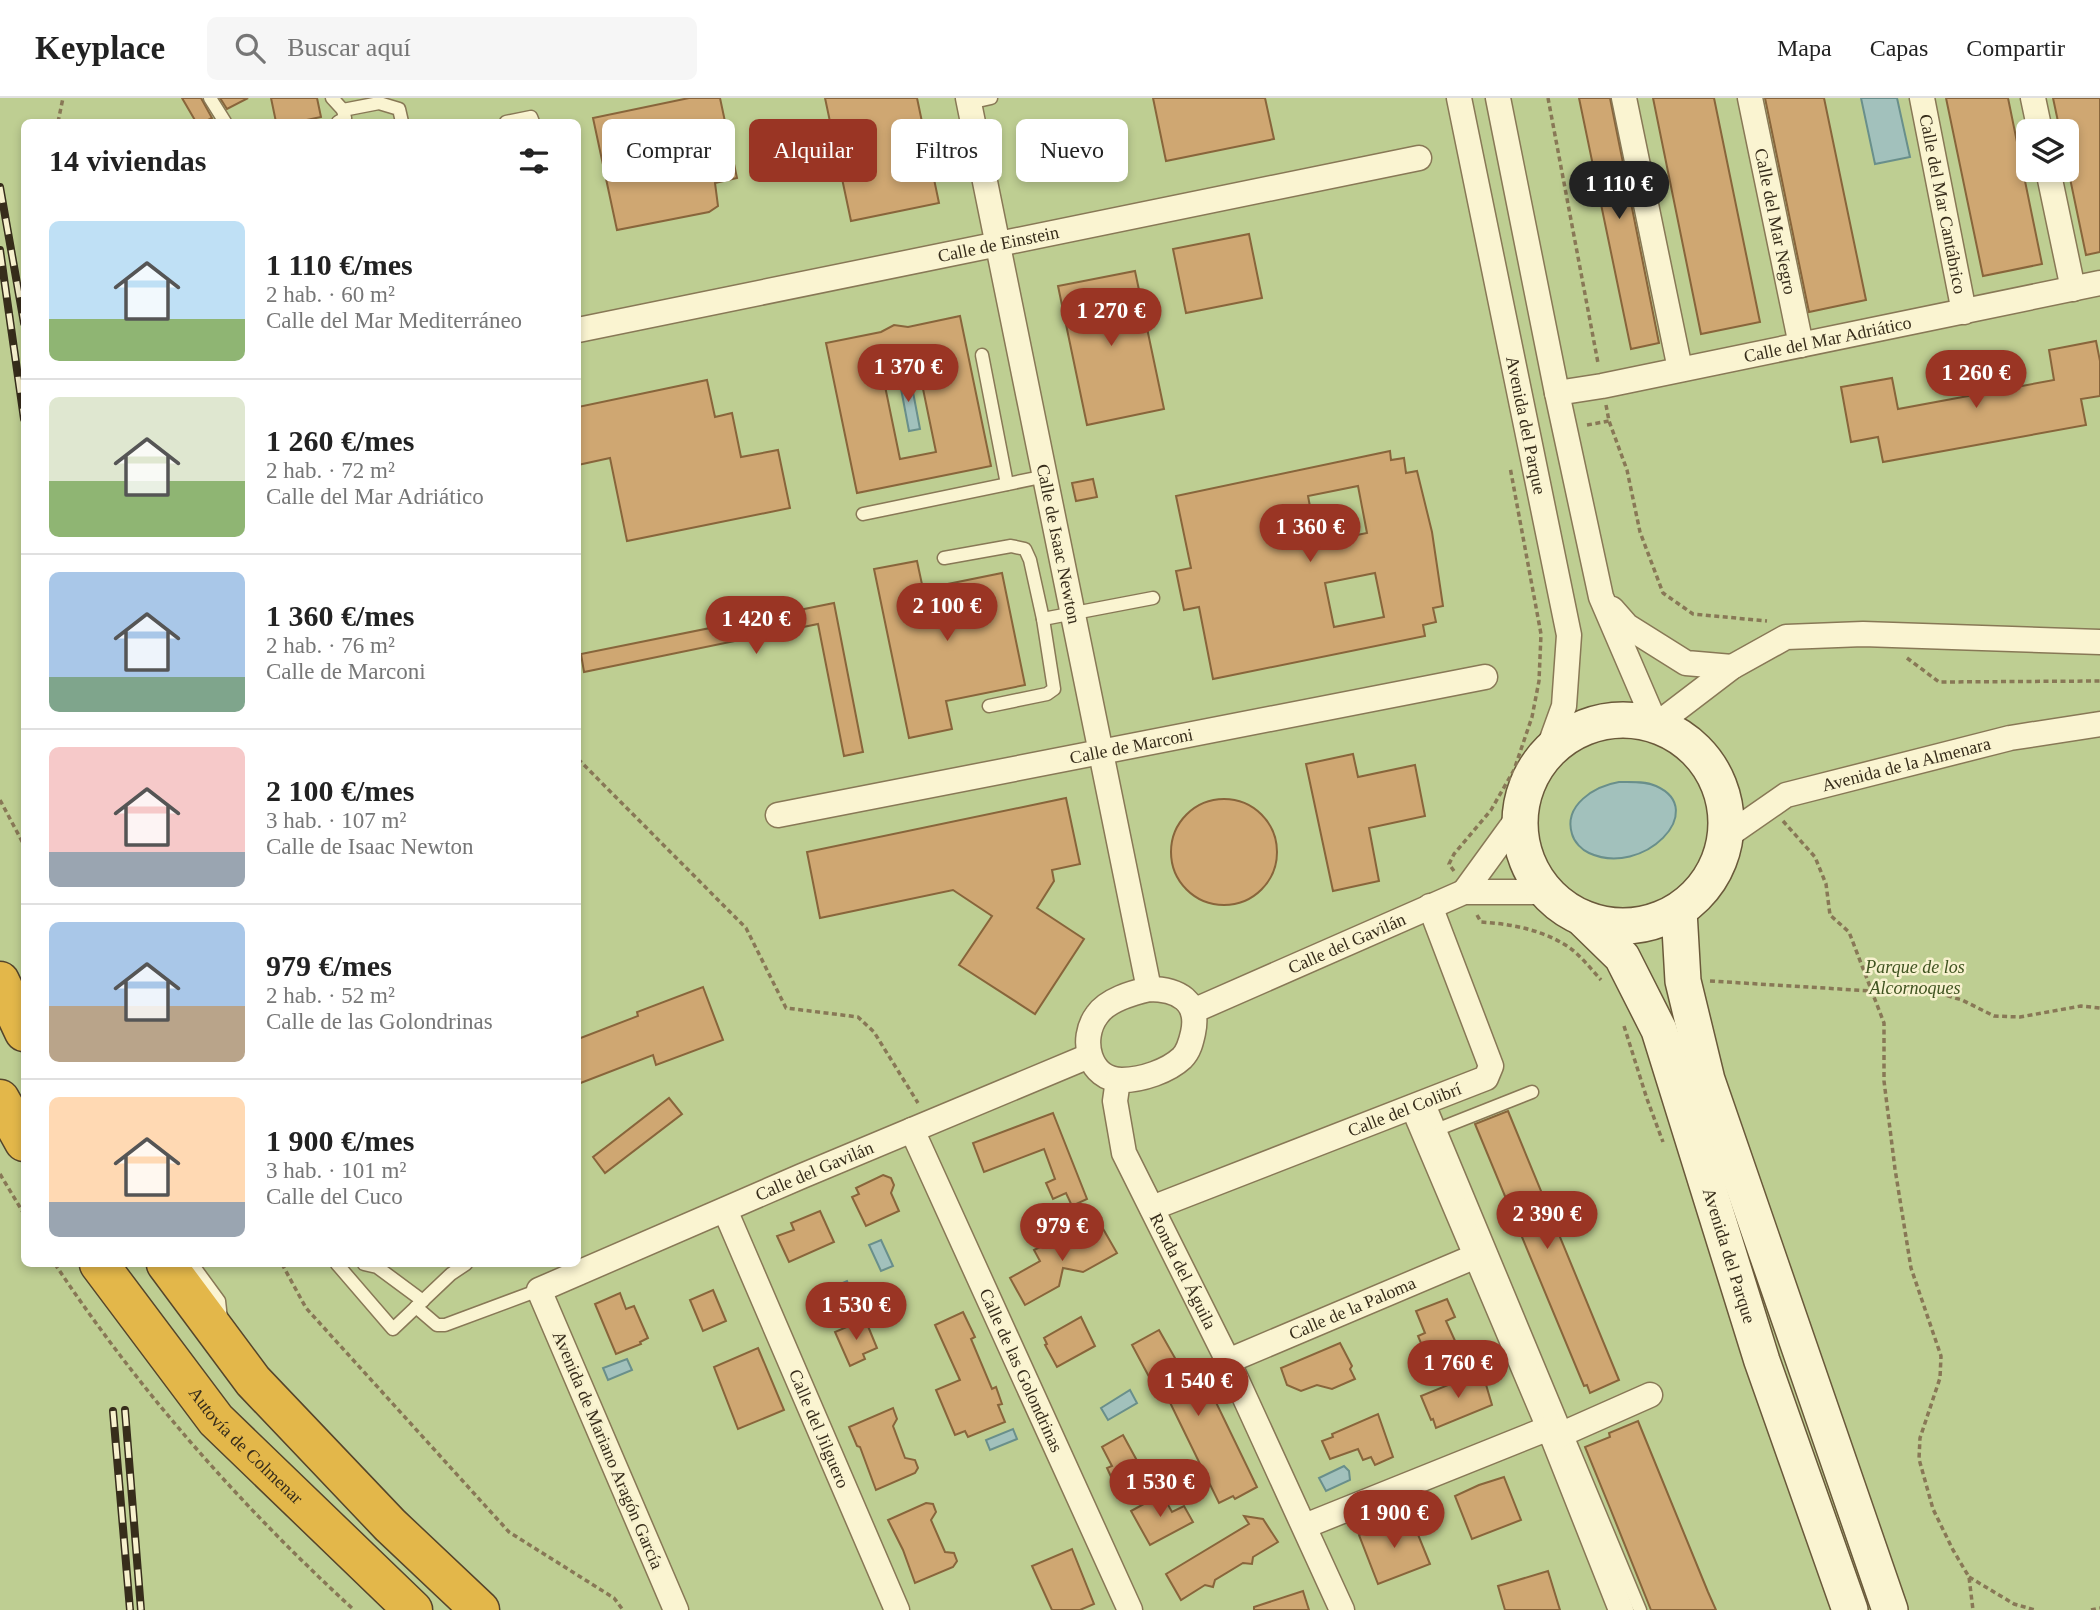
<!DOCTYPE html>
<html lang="es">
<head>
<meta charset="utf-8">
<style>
  :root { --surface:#fff; --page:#f6f6f6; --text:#222; --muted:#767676; --line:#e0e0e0; --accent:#9a3524 }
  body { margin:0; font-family:"Times New Roman",serif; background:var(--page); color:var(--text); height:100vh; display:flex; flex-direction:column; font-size:26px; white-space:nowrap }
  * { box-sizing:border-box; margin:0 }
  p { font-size:23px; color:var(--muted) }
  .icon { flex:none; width:38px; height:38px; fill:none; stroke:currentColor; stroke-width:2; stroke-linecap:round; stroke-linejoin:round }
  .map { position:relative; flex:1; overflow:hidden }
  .details { position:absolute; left:21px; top:21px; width:560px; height:1148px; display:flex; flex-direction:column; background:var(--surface); border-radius:10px; box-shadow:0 4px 10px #0003 }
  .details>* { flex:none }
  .banner { position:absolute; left:602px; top:21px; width:665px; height:63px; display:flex; gap:14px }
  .controls { position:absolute; left:2016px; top:21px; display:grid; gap:14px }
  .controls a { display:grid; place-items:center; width:63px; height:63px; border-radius:10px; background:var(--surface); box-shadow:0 4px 10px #0003; font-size:35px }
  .price { position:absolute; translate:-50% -60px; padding:0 16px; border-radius:24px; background:var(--accent); color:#fff; font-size:23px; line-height:46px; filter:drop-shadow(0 2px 4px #0008) }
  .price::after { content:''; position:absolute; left:50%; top:42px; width:21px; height:16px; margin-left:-10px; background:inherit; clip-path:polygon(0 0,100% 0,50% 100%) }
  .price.on { background:#222; color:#fff }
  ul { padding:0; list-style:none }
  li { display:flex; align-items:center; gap:21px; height:175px; padding:0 28px }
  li+li { border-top:2px solid var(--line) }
  li span { display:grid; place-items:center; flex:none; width:196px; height:140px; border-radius:10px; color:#555 }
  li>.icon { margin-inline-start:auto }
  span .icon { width:84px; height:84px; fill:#fffc; stroke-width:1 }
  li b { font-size:30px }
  h2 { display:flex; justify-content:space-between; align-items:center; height:84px; padding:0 28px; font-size:30px }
  .chip { padding:0 24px; border-radius:10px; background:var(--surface); box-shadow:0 4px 10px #0003; font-size:24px; line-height:63px }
  .chip.on { background:var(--accent); color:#fff }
  header { display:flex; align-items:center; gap:42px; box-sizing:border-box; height:98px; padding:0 35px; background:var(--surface); border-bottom:2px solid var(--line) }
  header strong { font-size:33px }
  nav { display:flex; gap:38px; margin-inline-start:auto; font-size:24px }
  .search { width:490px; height:63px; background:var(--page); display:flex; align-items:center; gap:18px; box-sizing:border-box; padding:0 24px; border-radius:10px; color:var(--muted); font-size:26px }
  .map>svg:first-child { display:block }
  .green { fill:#bece92; fill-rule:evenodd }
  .water { fill:#a2c1bc; stroke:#698f8b; stroke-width:2 }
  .building { fill:#cfa772; stroke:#88653b; stroke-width:2; fill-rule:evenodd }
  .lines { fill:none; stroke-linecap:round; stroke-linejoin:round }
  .lane-casing { stroke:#887856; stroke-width:15 }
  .street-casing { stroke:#887856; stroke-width:27 }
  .secondary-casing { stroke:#6a593a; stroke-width:38 }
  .highway-casing { stroke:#55452b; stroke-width:41 }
  .path { stroke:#887856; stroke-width:3.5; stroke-dasharray:5 3.5; stroke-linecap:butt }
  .lane { stroke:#faf4d1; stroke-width:12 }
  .street { stroke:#faf4d1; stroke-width:24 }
  .secondary { stroke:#faf4d1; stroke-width:35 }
  .highway { stroke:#e3b74a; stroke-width:38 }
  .rail-casing { stroke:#372d1b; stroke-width:8 }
  .rail { stroke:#f7f1ce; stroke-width:5; stroke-dasharray:16; stroke-linecap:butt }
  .labels { text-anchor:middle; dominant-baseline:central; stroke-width:5; stroke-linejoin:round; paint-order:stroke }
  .street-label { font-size:18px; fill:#372d1b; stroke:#f7f1ce }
  .park-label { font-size:18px; font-style:italic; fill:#405421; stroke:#f7f1ce }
</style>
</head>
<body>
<header>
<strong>Keyplace</strong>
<div class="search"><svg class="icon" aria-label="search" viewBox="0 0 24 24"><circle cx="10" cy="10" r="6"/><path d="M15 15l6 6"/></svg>Buscar aquí</div>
<nav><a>Mapa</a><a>Capas</a><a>Compartir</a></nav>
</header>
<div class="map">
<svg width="2100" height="1512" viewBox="0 0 2100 1512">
  <rect width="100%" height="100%" fill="#efe8be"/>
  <path class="green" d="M0,0H2100V1512H0ZM24,24H578V1166H24ZM2028,33H2067V72H2028Z"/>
  <g class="water">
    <polygon points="1861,0 1897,0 1910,59 1875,66"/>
    <polygon points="910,278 920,331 909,333 899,280"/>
    <path d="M1619,684C1631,684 1645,683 1656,688C1710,712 1643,780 1589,755C1582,752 1574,744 1572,736C1563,707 1595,688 1619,684Z"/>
    <polygon points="881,1142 893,1168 881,1173 869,1147"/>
    <polygon points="847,1183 852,1196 830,1206 824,1193"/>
    <polygon points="627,1261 632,1272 608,1282 603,1270"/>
    <polygon points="1130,1292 1137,1305 1108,1322 1101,1310"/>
    <polygon points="1013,1331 1017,1341 990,1352 986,1342"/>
    <polygon points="1344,1368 1349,1373 1350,1382 1326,1393 1319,1380"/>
  </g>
  <g class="building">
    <polygon points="182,0 201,0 212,20 204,24 196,24"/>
    <polygon points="220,0 248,0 227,11"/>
    <polygon points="271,0 317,0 321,19 297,24 276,24"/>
    <polygon points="689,0 720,0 737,80 715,85 718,108 709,114 617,132 593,20"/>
    <polygon points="825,0 917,0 939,105 851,123"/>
    <polygon points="1153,0 1265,0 1274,41 1166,63"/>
    <polygon points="1579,0 1610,0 1659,245 1631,251"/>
    <polygon points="1653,0 1714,0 1760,224 1701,236"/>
    <polygon points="1765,0 1824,0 1866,202 1809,214"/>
    <polygon points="1946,0 2008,0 2042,166 1983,178"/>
    <polygon points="2053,0 2100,0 2100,154 2086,157 2067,66 2067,33 2060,33"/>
    <polygon points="1249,136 1262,200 1186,215 1173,151"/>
    <polygon points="1135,173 1164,311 1087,327 1058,188"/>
    <path d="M960,218L991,368L857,395L826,245L881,234L894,227L908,229ZM915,252L936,354L900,361L879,259Z"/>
    <polygon points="2096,243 2100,263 2100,298 2081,301 2086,327 1883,364 1878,339 1851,344 1841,289 1892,280 1898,311 2054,282 2049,252"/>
    <polygon points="707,282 715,319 732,315 741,359 778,352 790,410 627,443 610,360 578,367 578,309"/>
    <path d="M1390,353L1391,362L1404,360L1406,375L1417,373L1432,434L1443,508L1433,510L1436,524L1423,527L1425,538L1213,581L1199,509L1184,512L1176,473L1191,470L1176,398ZM1358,388L1367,435L1317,445L1308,398ZM1375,475L1384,519L1334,529L1325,485Z"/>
    <polygon points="1093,381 1097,399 1076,403 1072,385"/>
    <polygon points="917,463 923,491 1002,475 1025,587 946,603 952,631 909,640 874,471"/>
    <polygon points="834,505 863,654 844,658 818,526 584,574 581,556"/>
    <polygon points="1353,656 1358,679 1415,667 1425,718 1369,730 1379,783 1333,793 1306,666"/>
    <polygon points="1066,700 1080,766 1052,772 1054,783 1037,810 1084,841 1035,916 959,867 992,818 953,792 820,820 807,754"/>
    <circle cx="1224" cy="754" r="53"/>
    <polygon points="703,889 723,942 656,967 653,957 578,986 578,941 638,918 637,914"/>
    <polygon points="669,1000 682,1016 605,1075 593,1059"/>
    <polygon points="1508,1013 1619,1282 1590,1295 1587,1287 1584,1288 1475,1026"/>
    <polygon points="1053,1015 1087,1101 1072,1108 1066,1095 1053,1101 1046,1085 1055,1081 1044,1051 984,1074 973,1045"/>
    <polygon points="883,1077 891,1080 894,1087 891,1095 899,1113 866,1128 852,1099 859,1096 856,1090"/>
    <polygon points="820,1113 834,1144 789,1164 777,1138 794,1132 791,1125"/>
    <polygon points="1102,1129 1117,1155 1083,1174 1063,1170 1059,1188 1025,1207 1010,1180 1040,1163 1034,1152 1064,1137 1070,1146"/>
    <polygon points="713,1192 726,1223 703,1233 690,1202"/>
    <polygon points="620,1195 626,1211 634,1208 648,1240 640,1244 641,1246 616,1256 595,1206"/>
    <polygon points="1447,1201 1455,1219 1446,1223 1456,1245 1426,1257 1418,1238 1425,1235 1416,1213"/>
    <polygon points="963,1214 975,1239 971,1241 992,1291 996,1289 1002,1306 998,1307 1005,1324 968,1339 965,1333 955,1337 936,1292 960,1282 935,1227"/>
    <polygon points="1081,1219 1095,1248 1057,1269 1045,1247 1047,1246 1044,1240"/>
    <polygon points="865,1221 877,1250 863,1256 865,1261 850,1268 835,1234"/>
    <polygon points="1159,1232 1188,1283 1214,1268 1221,1283 1209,1290 1257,1389 1235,1401 1233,1398 1219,1405 1160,1284 1154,1288 1132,1247"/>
    <polygon points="1340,1245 1352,1268 1350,1271 1355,1281 1332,1291 1317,1287 1301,1293 1287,1287 1281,1270"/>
    <polygon points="758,1250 784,1312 738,1331 714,1269"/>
    <polygon points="1482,1273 1492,1307 1436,1330 1433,1321 1431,1322 1421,1298"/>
    <polygon points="893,1310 897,1321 893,1328 905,1360 915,1362 918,1370 915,1375 876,1392 860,1349 857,1348 849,1329"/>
    <polygon points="1378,1316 1393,1359 1375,1367 1371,1359 1363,1362 1358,1351 1330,1361 1322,1343 1333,1339 1332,1336"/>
    <polygon points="1638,1323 1708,1494 1716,1512 1651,1512 1610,1410 1585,1349 1610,1339 1609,1335"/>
    <polygon points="1123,1337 1141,1370 1138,1372 1139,1374 1124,1382 1123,1380 1114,1385 1107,1370 1112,1368 1102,1349"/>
    <polygon points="1504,1379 1521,1422 1472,1441 1455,1398 1479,1387"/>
    <polygon points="1162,1396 1172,1414 1184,1408 1193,1424 1150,1447 1131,1413"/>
    <polygon points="926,1405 933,1406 936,1414 931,1422 945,1454 954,1455 957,1463 953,1469 915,1485 903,1452 888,1422"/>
    <polygon points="1410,1417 1430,1466 1378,1486 1359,1437"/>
    <polygon points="1244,1418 1263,1421 1278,1444 1253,1459 1252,1466 1243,1465 1215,1482 1213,1489 1205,1487 1181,1502 1166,1476 1249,1426"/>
    <polygon points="1072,1451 1094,1506 1080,1512 1052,1512 1032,1468"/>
    <polygon points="1548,1473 1560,1512 1505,1512 1498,1488"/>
    <polygon points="1303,1493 1309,1512 1254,1512 1254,1509"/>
  </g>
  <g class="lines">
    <g class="lane-casing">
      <g id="lane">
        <polyline points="210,0 225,24"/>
        <polyline points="332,0 343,12 345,20 338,24"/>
        <polyline points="969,5 991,0"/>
        <polyline points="343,12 379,5 399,11 402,24"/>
        <polyline points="506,24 531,19 533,24"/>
        <polyline points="982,257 1007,386"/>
        <polyline points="863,416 1046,378"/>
        <polyline points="944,460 1011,448 1025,451 1030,462 1043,521"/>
        <polyline points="989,608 1047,596 1054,591 1043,521 1153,500"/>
        <polyline points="1428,1003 1640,1512"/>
        <polyline points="1441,1030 1532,994"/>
        <polyline points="192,1166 219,1203 221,1221"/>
        <polyline points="337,1166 393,1231 451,1176 466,1166"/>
        <polyline points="364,1166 377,1169 423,1203"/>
        <polyline points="416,1209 437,1227 445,1227 539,1192"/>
      </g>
    </g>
    <g class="street-casing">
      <g id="street">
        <path id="s1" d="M968,0L1149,891"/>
        <path id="s2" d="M1459,0L1569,537L1564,608L1547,655"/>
        <polyline points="1498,0 1557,295 1601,499 1656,627 1732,569 1786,539 1863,536 2100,544"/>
        <polyline points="1624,0 1680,271"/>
        <path id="s3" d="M1750,0L1801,247"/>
        <path id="s4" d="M1922,0L1964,214"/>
        <polyline points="2033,0 2040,33"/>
        <polyline points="2048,72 2073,191"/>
        <path id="s5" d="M578,232L1419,60"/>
        <path id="s6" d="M1557,295L1602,288L2100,185"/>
        <polyline points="1612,511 1627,528 1686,565 1732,569"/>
        <path id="s7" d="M778,717L1485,579"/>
        <path id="s8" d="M1727,738L1786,697L2010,640L2100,626"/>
        <polyline points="1464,794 1520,717"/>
        <path d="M1149,891C1178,891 1200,903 1193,935C1191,944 1189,953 1182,960C1168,973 1142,982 1122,982C1089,982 1079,941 1097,917C1107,902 1132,895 1149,891Z"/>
        <path id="s9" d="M1193,913L1464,794H1546"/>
        <path id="s10" d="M1118,982L1115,1003L1124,1055L1228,1263L1342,1512"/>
        <polyline points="1413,1009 1549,1330 1621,1512"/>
        <path id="s11" d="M912,1032L1130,1512"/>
        <path id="s12" d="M1152,1110L1486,980L1491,968L1430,808"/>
        <path id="s13" d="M725,1112L897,1512"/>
        <path id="s14" d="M1228,1263L1476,1158"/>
        <polyline points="1553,1340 1650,1297"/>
        <polyline points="1305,1428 1549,1330"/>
        <path id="s15" d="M676,1512L539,1192L802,1078L1089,958"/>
      </g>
    </g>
    <g class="secondary-casing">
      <g id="secondary">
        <circle cx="1623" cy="725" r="103"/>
        <polyline points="1679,813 1683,883 1707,982 1890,1512"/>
        <path id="s16" d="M1582,820L1622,859L1659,932L1762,1263L1850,1512"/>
      </g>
    </g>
    <g class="highway-casing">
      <g id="highway">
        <polyline points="0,883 24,934"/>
        <polyline points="0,1001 24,1044"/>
        <path id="s17" d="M99,1166L216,1322L413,1512"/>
        <polyline points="166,1166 253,1283 390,1427 480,1512"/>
      </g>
    </g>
    <g class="path">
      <polyline points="1548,0 1598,265"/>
      <polyline points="58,24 63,0"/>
      <polyline points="1606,307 1609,323 1627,372 1640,434 1663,495 1693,516 1767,523"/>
      <polyline points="1587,327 1609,323"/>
      <polyline points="1907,560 1939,584 2100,583"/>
      <polyline points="578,661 746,830 786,910 858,919 874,934 918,1005"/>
      <polyline points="0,702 24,747"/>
      <polyline points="1783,723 1815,759 1826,786 1830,817 1849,834 1884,925 1884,983 1895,1071 1911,1170 1941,1258 1940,1280 1920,1340 1919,1361 1933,1411 1953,1452 1969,1479 1973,1512"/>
      <polyline points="1454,773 1449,766 1454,756 1491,712 1514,672 1532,619 1539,583 1541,536 1510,369"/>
      <path d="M1477,817L1481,824C1512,826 1544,832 1570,850C1581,858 1591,871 1601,882"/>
      <polyline points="1710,883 1872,893 1931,893 1962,902 1994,918 2020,919 2081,908 2100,910"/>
      <polyline points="1624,928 1647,1001 1663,1044"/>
      <polyline points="0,1076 24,1116"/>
      <path d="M55,1166C140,1294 241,1408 354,1512"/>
      <polyline points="282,1166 306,1210 509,1434 614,1500 623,1512"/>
      <polyline points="1969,1479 2014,1506 2035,1512"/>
      <polyline points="2091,1512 2100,1510"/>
    </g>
    <use href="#lane" class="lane"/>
    <use href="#street" class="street"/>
    <use href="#secondary" class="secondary"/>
    <use href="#highway" class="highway"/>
    <g class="rail-casing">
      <g id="rail">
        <polyline points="0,89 24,225"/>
        <polyline points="0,152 24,321"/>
        <polyline points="125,1312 141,1512"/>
        <polyline points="113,1313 130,1512"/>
      </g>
    </g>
    <use href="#rail" class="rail"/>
  </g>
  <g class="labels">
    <g class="street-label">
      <text stroke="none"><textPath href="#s4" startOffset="108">Calle del Mar Cantábrico</textPath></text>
      <text stroke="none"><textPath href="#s3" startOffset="126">Calle del Mar Negro</textPath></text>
      <text stroke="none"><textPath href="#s5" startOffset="429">Calle de Einstein</textPath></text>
      <text stroke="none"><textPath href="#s6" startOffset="276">Calle del Mar Adriático</textPath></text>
      <text stroke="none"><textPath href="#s2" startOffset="334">Avenida del Parque</textPath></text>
      <text stroke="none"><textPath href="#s1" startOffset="455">Calle de Isaac Newton</textPath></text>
      <text stroke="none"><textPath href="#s7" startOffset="360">Calle de Marconi</textPath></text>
      <text stroke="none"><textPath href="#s8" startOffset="196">Avenida de la Almenara</textPath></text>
      <text stroke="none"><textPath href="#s9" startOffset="168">Calle del Gavilán</textPath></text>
      <text stroke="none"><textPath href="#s12" startOffset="271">Calle del Colibrí</textPath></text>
      <text stroke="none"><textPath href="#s15" startOffset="648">Calle del Gavilán</textPath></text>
      <text stroke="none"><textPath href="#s16" startOffset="374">Avenida del Parque</textPath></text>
      <text stroke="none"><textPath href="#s10" startOffset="206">Ronda del Águila</textPath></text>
      <text stroke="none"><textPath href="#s14" startOffset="135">Calle de la Paloma</textPath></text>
      <text stroke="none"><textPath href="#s11" startOffset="264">Calle de las Golondrinas</textPath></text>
      <text stroke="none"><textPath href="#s13" startOffset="238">Calle del Jilguero</textPath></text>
      <text stroke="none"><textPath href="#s17" startOffset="234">Autovía de Colmenar</textPath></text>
      <text transform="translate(608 1352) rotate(67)">Avenida de Mariano Aragón García</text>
    </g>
    <g class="park-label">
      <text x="1915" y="869">Parque de los<tspan x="1915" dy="21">Alcornoques</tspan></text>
    </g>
  </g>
</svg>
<div class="controls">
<a><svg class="icon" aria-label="layers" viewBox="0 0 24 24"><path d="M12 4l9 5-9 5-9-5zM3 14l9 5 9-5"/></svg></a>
</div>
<b class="price on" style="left:1619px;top:123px">1 110 €</b>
<b class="price" style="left:1111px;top:250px">1 270 €</b>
<b class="price" style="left:908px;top:306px">1 370 €</b>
<b class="price" style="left:1976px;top:312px">1 260 €</b>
<b class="price" style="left:1310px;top:466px">1 360 €</b>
<b class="price" style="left:947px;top:545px">2 100 €</b>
<b class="price" style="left:756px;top:558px">1 420 €</b>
<b class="price" style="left:1547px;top:1153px">2 390 €</b>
<b class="price" style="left:1062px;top:1165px">979 €</b>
<b class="price" style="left:856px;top:1244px">1 530 €</b>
<b class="price" style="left:1458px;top:1302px">1 760 €</b>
<b class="price" style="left:1198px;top:1320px">1 540 €</b>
<b class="price" style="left:1160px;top:1421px">1 530 €</b>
<b class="price" style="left:1394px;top:1452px">1 900 €</b>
<div class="banner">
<a class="chip">Comprar</a>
<a class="chip on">Alquilar</a>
<a class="chip">Filtros</a>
<a class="chip">Nuevo</a>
</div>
<section class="details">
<h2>14 viviendas<svg class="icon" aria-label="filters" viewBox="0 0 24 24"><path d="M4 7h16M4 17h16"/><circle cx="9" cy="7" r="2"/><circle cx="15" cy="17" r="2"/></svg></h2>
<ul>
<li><span style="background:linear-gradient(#bfe0f5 70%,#8fb573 0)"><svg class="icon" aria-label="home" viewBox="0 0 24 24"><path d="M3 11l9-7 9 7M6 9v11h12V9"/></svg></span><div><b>1 110 €/mes</b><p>2 hab. · 60 m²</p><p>Calle del Mar Mediterráneo</p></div></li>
<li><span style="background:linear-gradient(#dfe7d0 60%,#8fb573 0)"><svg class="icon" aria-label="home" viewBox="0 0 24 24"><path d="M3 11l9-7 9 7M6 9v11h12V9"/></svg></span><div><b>1 260 €/mes</b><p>2 hab. · 72 m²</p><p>Calle del Mar Adriático</p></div></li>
<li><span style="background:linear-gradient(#a9c7e8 75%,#7fa58c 0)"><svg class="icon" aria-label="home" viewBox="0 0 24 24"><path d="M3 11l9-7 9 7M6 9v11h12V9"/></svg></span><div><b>1 360 €/mes</b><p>2 hab. · 76 m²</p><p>Calle de Marconi</p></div></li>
<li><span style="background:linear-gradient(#f6c9c9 75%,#9aa5b1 0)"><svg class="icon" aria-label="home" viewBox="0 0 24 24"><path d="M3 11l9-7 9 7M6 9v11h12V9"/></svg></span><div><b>2 100 €/mes</b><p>3 hab. · 107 m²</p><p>Calle de Isaac Newton</p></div></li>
<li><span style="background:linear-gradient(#a9c7e8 60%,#b9a48a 0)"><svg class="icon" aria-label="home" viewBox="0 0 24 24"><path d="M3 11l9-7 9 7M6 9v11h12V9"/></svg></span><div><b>979 €/mes</b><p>2 hab. · 52 m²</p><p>Calle de las Golondrinas</p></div></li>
<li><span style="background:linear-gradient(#ffd9b3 75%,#9aa5b1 0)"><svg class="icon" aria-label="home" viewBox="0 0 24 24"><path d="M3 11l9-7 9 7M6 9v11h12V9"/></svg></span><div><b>1 900 €/mes</b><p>3 hab. · 101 m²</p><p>Calle del Cuco</p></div></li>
</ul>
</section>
</div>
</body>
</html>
